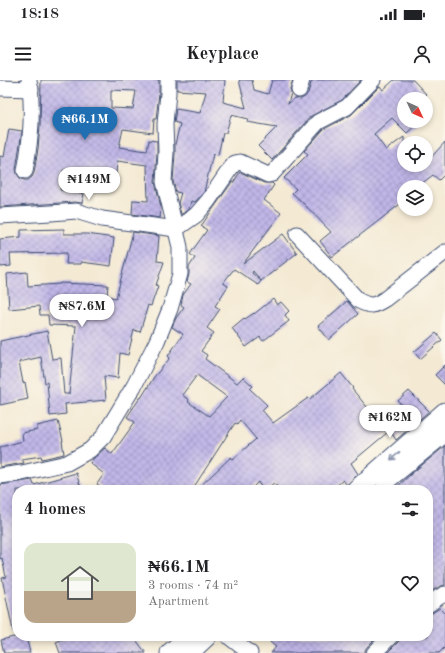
<!DOCTYPE html>
<html lang="en">
<head>
<meta charset="utf-8">
<style>
  :root { --surface:#fff; --page:#f6f6f6; --text:#202124; --muted:#757577; --accent:#1f6fb2 }
  body { margin:0; font-family:"Old Standard TT",serif; background:var(--page); color:var(--text); height:100vh; display:flex; flex-direction:column; font-size:15px; white-space:nowrap }
  * { box-sizing:border-box; margin:0 }
  p { font-size:13px; color:var(--muted) }
  .icon { flex:none; width:22px; height:22px; fill:none; stroke:currentColor; stroke-width:2; stroke-linecap:round; stroke-linejoin:round }
  .map { position:relative; flex:1; overflow:hidden }
  .drawer { position:absolute; left:12px; top:405px; width:421px; height:156px; display:flex; flex-direction:column; background:var(--surface); border-radius:16px; box-shadow:0 2px 6px #0003 }
  .drawer>* { flex:none }
  .needle { width:26px; rotate:134deg }
  .buttons { position:absolute; left:397px; top:12px; display:grid; gap:8px }
  .buttons a { display:grid; place-items:center; width:36px; height:36px; border-radius:50%; background:var(--surface); box-shadow:0 2px 6px #0003; font-size:20px }
  .price { position:absolute; translate:-50% -34px; padding:0 9px; border-radius:14px; background:#fff; color:#222; font-size:13px; line-height:26px; filter:drop-shadow(0 1px 2px #0008) }
  .price::after { content:''; position:absolute; left:50%; top:24px; width:12px; height:9px; margin-left:-6px; background:inherit; clip-path:polygon(0 0,100% 0,50% 100%) }
  .price.on { background:var(--accent); color:#fff }
  ul { padding:0; list-style:none }
  li { display:flex; align-items:center; gap:12px; height:100px; padding:0 12px }
  li span { display:grid; place-items:center; flex:none; width:112px; height:80px; border-radius:12px; color:#555 }
  li>.icon { margin-inline-start:auto }
  span .icon { width:48px; height:48px; fill:#fffc; stroke-width:1 }
  li b { font-size:17px }
  h2 { display:flex; justify-content:space-between; align-items:center; height:48px; padding:0 12px; font-size:17px }
  .status { display:flex; justify-content:space-between; align-items:center; height:28px; padding:0 20px; background:var(--surface); direction:ltr }
  .status svg { height:11px; fill:currentColor }
  header { display:flex; justify-content:space-between; align-items:center; height:52px; padding:0 12px; background:var(--surface); font-size:18px; font-weight:700 }
  .map>svg:first-child { display:block }
  .building { fill:url(#building-cross-hatch); fill-rule:evenodd }
  .lines { fill:none; stroke-linecap:round; stroke-linejoin:round }
  .minor-casing { stroke:#3c4b70; stroke-width:17 }
  .major-casing { stroke:#3c4b70; stroke-width:21 }
  .minor { stroke:#fff; stroke-width:15 }
  .major { stroke:#fff; stroke-width:19 }
  .oneway { stroke:#8d97ae }
</style>
</head>
<body>
<div class="status"><b>18:18</b><svg viewBox="0 0 49 12"><path d="M0 12V9h3v3zM5 12V6h3v6zM10 12V3h3v9zM15 12V0h3v12zM26 1h20v11H26zM47 4h2v5h-2z"/></svg></div>
<header><svg class="icon" aria-label="menu" viewBox="0 0 24 24"><path d="M4 6h16M4 12h16M4 18h16"/></svg>Keyplace<svg class="icon" aria-label="person" viewBox="0 0 24 24"><circle cx="12" cy="8" r="4"/><path d="M4 21q1-7 8-7t8 7"/></svg></header>
<div class="map">
<svg width="445" height="573" viewBox="0 0 445 573">
  <defs>
    <pattern id="building-cross-hatch" width="8" height="8" patternUnits="userSpaceOnUse"><rect width="8" height="8" fill="#c1b7e8"/><path d="M0 0l8 8M0 8l8-8" fill="none" stroke="#9c95bf"/></pattern>
  </defs>
  <rect width="100%" height="100%" fill="#fbf7ec"/>
  <filter id="ink" filterUnits="userSpaceOnUse"><feTurbulence type="fractalNoise" baseFrequency=".025" numOctaves="2"/><feDisplacementMap in="SourceGraphic" scale="8" xChannelSelector="R" yChannelSelector="G"/><feConvolveMatrix kernelMatrix="1 2 1 2 8 2 1 2 1" color-interpolation-filters="sRGB"/></filter>
  <filter id="wash" filterUnits="userSpaceOnUse"><feTurbulence type="fractalNoise" baseFrequency=".012" numOctaves="4" result="noise"/><feDisplacementMap in="SourceGraphic" scale="16" xChannelSelector="R" yChannelSelector="G"/><feGaussianBlur stdDeviation="0.9" result="paint"/><feColorMatrix in="noise" values="0 0 0 0 0 0 0 0 0 0 0 0 0 0 0 0 0 1.4 0 .05"/><feComposite in="paint" operator="in"/></filter>
  <g filter="url(#wash)">
    <rect width="100%" height="100%" fill="#f4ead4"/>
    <g id="blocks">
      <g class="building">
        <path d="M41,0H159V13L156,39H154L153,53L123,49L119,67L147,71L149,60L157,61V73L155,102L161,127L160,138L132,134L133,120L148,121L147,85L117,81L116,94H114L111,110L93,107L96,95L63,90L60,110L71,111L84,114L82,123L75,122L0,127V76L4,77L9,49L22,51L16,89L17,94L20,98L24,100H28L32,97L34,93L38,69L40,46ZM111,10L136,11L133,29L111,28Z"/>
        <polygon points="177,0 225,0 223,22 246,28 239,0 252,0 254,10 268,14 272,0 293,0 290,8 291,13 288,24 295,18 301,19 305,17 308,13 311,3 313,0 361,0 342,20 311,36 272,80 258,66 277,47 247,42 248,39 231,35 226,53 223,53 218,75 213,74 204,112 195,122 191,121 189,129 182,134 181,134 178,123 181,113 176,112 173,101 175,74 175,64 180,44 174,42 176,29 200,33 206,12 177,10"/>
        <polygon points="394,0 413,0 426,14 420,19 404,19 404,41 420,41 407,53 392,38 374,54 386,70 404,57 404,85 426,85 426,83 445,62 445,94 439,100 433,95 417,107 404,107 404,121 332,177 320,161 331,152 302,122 292,113 296,109 284,98 308,74 304,71 324,49 351,35 380,6 383,10"/>
        <path d="M240,92L264,103H272L274,105L264,120L281,133L243,184L283,154L297,173L261,201L253,191L252,193L261,201L258,205L234,189L223,203L228,206L215,226L220,229L207,248L214,253L201,271L207,275L205,279L237,303L243,297L253,306L250,309L267,325L262,330L273,343L308,318L310,319L341,293L353,308L352,309L388,352L351,383L358,394L347,405L343,400L332,410H280L274,403L265,410H263L258,402L250,410H196L231,377L233,379L256,359L240,340L237,344L235,343L192,410H106L97,404L104,394L90,383L93,379L105,368L112,374L135,342L127,337L140,318H141L154,297L170,278L168,276L183,254L172,247L176,238L184,227L181,225L183,215L191,204L187,202L189,194V187L195,178L190,174L207,150L201,146L232,102L233,103ZM197,295L227,317L209,336L188,322L189,320L182,315Z"/>
        <polygon points="64,149 64,154 87,154 114,158 111,186 81,182 81,184 66,184 67,173 10,174 11,186 0,187 0,159 21,157 21,150"/>
        <polygon points="133,152 159,156 157,181 164,182 156,205 158,206 151,226 148,225 140,252 134,250 128,275 120,273 118,298 104,296 106,320 65,324 66,334 50,336 47,302 45,303 41,277 19,282 23,303 25,302 28,319 0,325 0,261 47,251 52,279 61,278 64,314 69,314 76,246 49,245 48,235 40,235 39,226 9,229 7,194 27,192 28,206 60,204 60,203 108,205 107,216 116,218"/>
        <polygon points="273,219 277,225 281,222 289,231 285,235 289,241 263,261 260,257 246,267 232,248 244,238 245,239 254,233 254,234"/>
        <polygon points="347,221 358,234 329,260 318,246"/>
        <polygon points="436,253 442,260 420,279 414,272"/>
        <polygon points="445,285 445,305 435,295"/>
        <polygon points="409,311 429,331 396,360 390,350 413,336 398,321"/>
        <polygon points="58,341 63,361 62,361 64,374 42,379 41,376 22,379 24,383 0,387 0,367 23,361 22,353 37,350 37,346"/>
        <polygon points="445,366 445,505 441,506 431,511 428,508 428,410 394,410 411,394"/>
        <polygon points="76,393 81,408 75,410 17,410 17,428 14,429 17,440 17,551 13,551 2,498 6,497 2,478 0,479 0,405 32,400 34,405"/>
        <polygon points="440,528 445,533 445,567 439,573 387,573 398,562 400,559 400,556 428,556 428,537 432,533"/>
        <polygon points="18,556 26,556 30,573 4,573 1,560"/>
        <polygon points="66,556 133,556 146,573 60,573 56,562 66,558"/>
        <polygon points="275,556 378,556 367,567 365,570 365,573 271,573 276,567 270,562"/>
      </g>
    </g>
  </g>
  <g filter="url(#ink)">
    <use href="#blocks" fill-opacity="0" stroke="#3c4b70" stroke-width="1"/>
    <g class="lines">
      <g class="minor-casing">
        <g id="minor">
          <polyline points="0,8 31,9"/>
          <polyline points="299,10 302,0"/>
          <path d="M25,91C31,60 34,31 29,0"/>
          <polyline points="0,136 51,133 76,131 102,139 176,149 196,135 208,121 230,89 235,83 240,82 268,95 272,94 318,42 347,27 373,0"/>
          <path d="M297,154L359,221C371,227 374,226 385,219L445,172"/>
          <polyline points="0,396 22,393 67,383 90,370 103,357 134,306 157,261 170,229 180,194 180,167 164,102 166,73 165,44 168,13 168,0"/>
          <polyline points="428,525 439,517 445,514"/>
          <polyline points="228,556 250,573"/>
          <polyline points="374,573 391,556"/>
        </g>
      </g>
      <g class="major-casing">
        <g id="major">
          <polyline points="385,401 445,352"/>
          <polyline points="356,410 445,332"/>
          <polyline points="170,573 190,556"/>
          <polyline points="189,573 207,556"/>
        </g>
      </g>
      <use href="#minor" class="minor"/>
      <use href="#major" class="major"/>
    </g>
    <defs><path id="oneway-shaft" d="M-6 0H5M1.5-3L5.5 0L1.5 3" fill="none" stroke-width="1.6" stroke-linecap="round" stroke-linejoin="round"/></defs>
    <use class="oneway" href="#oneway-shaft" transform="translate(395 376) rotate(139)"/>
  </g>
</svg>
<div class="buttons">
<a><svg class="needle" viewBox="-14 -14 28 28"><path d="M0-13l5 13h-10z" fill="#e53935"/><path d="M0 13l5-13h-10z" fill="#757577"/></svg></a>
<a><svg class="icon" aria-label="locate" viewBox="0 0 24 24"><circle cx="12" cy="12" r="6"/><path d="M12 2v4M12 18v4M2 12h4M18 12h4"/></svg></a>
<a><svg class="icon" aria-label="layers" viewBox="0 0 24 24"><path d="M12 4l9 5-9 5-9-5zM3 14l9 5 9-5"/></svg></a>
</div>
<b class="price on" style="left:85px;top:61px">₦66.1M</b>
<b class="price" style="left:89px;top:121px">₦149M</b>
<b class="price" style="left:82px;top:248px">₦87.6M</b>
<b class="price" style="left:390px;top:359px">₦162M</b>
<section class="drawer">
<h2>4 homes<svg class="icon" aria-label="filters" viewBox="0 0 24 24"><path d="M4 7h16M4 17h16"/><circle cx="9" cy="7" r="2"/><circle cx="15" cy="17" r="2"/></svg></h2>
<ul>
<li><span style="background:linear-gradient(#dfe7d0 60%,#b9a48a 0)"><svg class="icon" aria-label="home" viewBox="0 0 24 24"><path d="M3 11l9-7 9 7M6 9v11h12V9"/></svg></span><div><b>₦66.1M</b><p>3 rooms · 74 m²</p><p>Apartment</p></div><svg class="icon" aria-label="heart" viewBox="0 0 24 24"><path d="M12 20l-8-8c-3-5 5-10 8-4 3-6 11-1 8 4z"/></svg></li>
</ul>
</section>
</div>
</body>
</html>
